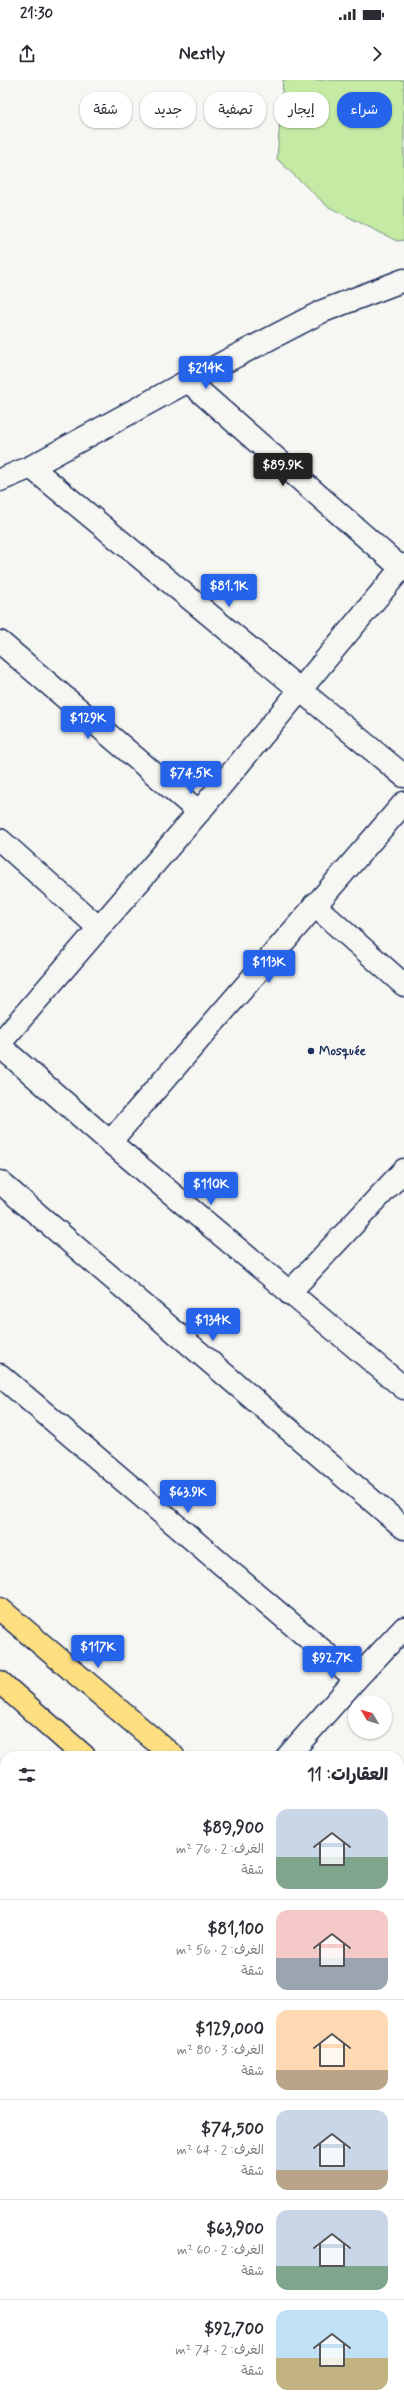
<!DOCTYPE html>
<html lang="ar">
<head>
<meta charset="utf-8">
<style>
  :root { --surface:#fff; --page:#f7f7f7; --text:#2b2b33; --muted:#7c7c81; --line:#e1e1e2; --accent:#2563eb }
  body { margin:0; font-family:Mynerve,"Playpen Sans Arabic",sans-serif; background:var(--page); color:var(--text); direction:rtl; height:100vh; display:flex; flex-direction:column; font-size:15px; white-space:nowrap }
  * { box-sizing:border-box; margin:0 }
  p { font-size:13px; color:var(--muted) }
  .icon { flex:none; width:22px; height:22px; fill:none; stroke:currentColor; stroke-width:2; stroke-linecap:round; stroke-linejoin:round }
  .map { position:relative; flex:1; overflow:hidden; direction:ltr }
  .side { position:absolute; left:0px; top:1671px; width:404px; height:656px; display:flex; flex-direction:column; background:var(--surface); border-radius:16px 16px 0 0; box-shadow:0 1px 3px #0004; direction:rtl }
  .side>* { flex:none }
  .guide { position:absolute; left:12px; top:12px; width:380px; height:36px; direction:rtl; display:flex; gap:8px }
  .needle { width:26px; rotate:308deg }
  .controls { position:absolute; left:348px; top:1615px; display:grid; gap:8px }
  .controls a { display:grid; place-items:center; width:44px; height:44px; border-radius:50%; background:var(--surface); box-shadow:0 1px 3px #0004; font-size:20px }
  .price { position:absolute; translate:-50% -34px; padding:0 9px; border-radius:4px; background:var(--accent); color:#fff; font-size:13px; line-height:26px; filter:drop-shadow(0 1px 2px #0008) }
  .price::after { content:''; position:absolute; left:50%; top:24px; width:12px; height:9px; margin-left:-6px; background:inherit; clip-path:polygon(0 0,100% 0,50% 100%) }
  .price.current { background:#222; color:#fff }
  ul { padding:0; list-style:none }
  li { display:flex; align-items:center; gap:12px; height:100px; padding:0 16px }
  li+li { border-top:1px solid var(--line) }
  li span { display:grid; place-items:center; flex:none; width:112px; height:80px; border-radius:12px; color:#555 }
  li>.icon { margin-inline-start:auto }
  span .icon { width:48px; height:48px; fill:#fffc; stroke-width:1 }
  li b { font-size:17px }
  h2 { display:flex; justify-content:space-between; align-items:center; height:48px; padding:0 16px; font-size:17px }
  .chip { padding:0 14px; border-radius:16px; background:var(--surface); box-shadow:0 1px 3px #0004; font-size:14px; line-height:36px }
  .chip.current { background:var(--accent); color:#fff }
  .status { display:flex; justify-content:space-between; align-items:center; height:28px; padding:0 20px; background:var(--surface); direction:ltr }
  .status svg { height:11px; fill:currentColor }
  header { display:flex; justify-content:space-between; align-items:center; height:52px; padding:0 16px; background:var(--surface); font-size:18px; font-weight:700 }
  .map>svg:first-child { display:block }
  .green { fill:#c5eaa4; stroke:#708c81 }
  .building { fill:#e0a997; stroke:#1b2f5e }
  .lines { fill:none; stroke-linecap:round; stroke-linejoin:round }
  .minor-casing { stroke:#1b2f5e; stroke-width:25 }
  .major-casing { stroke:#1b2f5e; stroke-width:25 }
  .minor { stroke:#f6f6f2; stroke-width:22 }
  .major { stroke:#fedf80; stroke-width:22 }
  .poi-dot { fill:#1b2f5e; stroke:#f6f6f2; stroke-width:1.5 }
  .labels { text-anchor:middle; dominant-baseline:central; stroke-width:3; stroke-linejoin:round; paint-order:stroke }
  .poi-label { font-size:13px; font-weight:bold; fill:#1b2f5e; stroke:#f6f6f2; text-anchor:start }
</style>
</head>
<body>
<div class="status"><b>21:30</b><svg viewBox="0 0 49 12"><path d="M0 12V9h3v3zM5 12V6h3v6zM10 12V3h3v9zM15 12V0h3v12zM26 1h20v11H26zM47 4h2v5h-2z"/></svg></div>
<header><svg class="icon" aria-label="forward" viewBox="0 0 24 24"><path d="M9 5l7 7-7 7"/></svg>Nestly<svg class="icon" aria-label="share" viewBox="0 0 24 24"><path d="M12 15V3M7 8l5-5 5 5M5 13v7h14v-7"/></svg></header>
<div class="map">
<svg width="404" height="2327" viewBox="0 0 404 2327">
  <rect width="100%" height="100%" fill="#f6f6f2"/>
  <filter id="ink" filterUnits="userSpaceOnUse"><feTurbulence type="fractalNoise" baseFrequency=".025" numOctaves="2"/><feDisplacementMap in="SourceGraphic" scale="8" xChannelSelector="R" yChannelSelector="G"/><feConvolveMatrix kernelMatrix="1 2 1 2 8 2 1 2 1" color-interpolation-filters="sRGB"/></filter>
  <g filter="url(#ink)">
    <polygon class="green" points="283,0 404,0 404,160 397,161 327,126 277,79"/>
    <g class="building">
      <polygon points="0,1710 5,1714 5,1842 0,1838"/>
      <polygon points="0,1900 5,1904 5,1951 0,1957"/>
      <polygon points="399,2048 404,2052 404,2179 399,2175"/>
      <polygon points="0,2090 5,2094 5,2222 0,2217"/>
      <polygon points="399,2237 404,2241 404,2326 355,2327 349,2322 399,2322"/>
      <polygon points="124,2322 275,2322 281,2327 130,2327"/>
    </g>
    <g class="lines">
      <g class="minor-casing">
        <g id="minor">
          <polyline points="188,301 401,488"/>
          <polyline points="31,387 404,696"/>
          <polyline points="0,400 31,387 188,301 323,231 404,200"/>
          <polyline points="0,562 199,732"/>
          <polyline points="0,760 99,848"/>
          <polyline points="314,825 404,905"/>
          <polyline points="0,963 199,732 404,485"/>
          <polyline points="0,966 110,1062 404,1308"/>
          <polyline points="110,1062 404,723"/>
          <polyline points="0,1102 404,1448"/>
          <polyline points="289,1213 404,1090"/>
          <polyline points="0,1295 356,1599"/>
          <polyline points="288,1676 356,1599 404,1548"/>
          <polyline points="399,1827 404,1821"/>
          <polyline points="0,1861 5,1865"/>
          <polyline points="0,1995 5,1989"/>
          <polyline points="0,2046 5,2050"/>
          <polyline points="399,2197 404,2201"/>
          <polyline points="0,2261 5,2265"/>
          <polyline points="72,2322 78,2327"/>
          <polyline points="325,2322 331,2327"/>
        </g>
      </g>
      <g class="major-casing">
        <g id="major">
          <polyline points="0,1529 173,1676"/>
          <polyline points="0,1602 84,1676"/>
          <polyline points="399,1866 404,1870"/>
          <polyline points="399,1957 404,1961"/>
        </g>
      </g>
      <use href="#minor" class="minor"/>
      <use href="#major" class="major"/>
    </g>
  </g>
  <circle class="poi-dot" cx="311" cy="971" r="4"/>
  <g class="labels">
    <g class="poi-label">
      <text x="319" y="971">Mosquée</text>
    </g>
  </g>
</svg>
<div class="controls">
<a><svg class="needle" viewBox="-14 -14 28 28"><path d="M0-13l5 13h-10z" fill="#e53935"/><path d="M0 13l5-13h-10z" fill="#7c7c81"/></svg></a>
</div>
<b class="price" style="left:206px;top:310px">$214K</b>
<b class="price current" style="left:283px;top:407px">$89.9K</b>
<b class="price" style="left:229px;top:528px">$81.1K</b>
<b class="price" style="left:88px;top:660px">$129K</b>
<b class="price" style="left:191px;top:715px">$74.5K</b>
<b class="price" style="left:269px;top:904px">$113K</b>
<b class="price" style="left:211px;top:1126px">$110K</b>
<b class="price" style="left:213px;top:1262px">$134K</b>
<b class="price" style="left:188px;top:1434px">$63.9K</b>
<b class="price" style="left:98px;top:1589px">$117K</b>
<b class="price" style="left:332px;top:1600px">$92.7K</b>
<div class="guide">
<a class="chip current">شراء</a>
<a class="chip">إيجار</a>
<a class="chip">تصفية</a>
<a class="chip">جديد</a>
<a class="chip">شقة</a>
</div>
<section class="side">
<h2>العقارات: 11<svg class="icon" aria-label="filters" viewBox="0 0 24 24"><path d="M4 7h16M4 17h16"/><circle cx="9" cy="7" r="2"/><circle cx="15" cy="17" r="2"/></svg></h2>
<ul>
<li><span style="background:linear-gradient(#c9d6e8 60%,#7fa58c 0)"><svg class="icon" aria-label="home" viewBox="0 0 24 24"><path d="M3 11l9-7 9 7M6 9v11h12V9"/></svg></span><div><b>$89,900</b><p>الغرف: 2 · 76 m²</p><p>شقة</p></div></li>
<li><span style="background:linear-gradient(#f6c9c9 60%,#9aa5b1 0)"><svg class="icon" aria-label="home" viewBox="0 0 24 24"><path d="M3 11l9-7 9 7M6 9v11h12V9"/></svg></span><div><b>$81,100</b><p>الغرف: 2 · 56 m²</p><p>شقة</p></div></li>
<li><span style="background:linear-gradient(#ffd9b3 75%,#b9a48a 0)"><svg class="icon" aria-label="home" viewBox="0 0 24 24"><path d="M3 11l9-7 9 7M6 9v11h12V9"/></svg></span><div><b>$129,000</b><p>الغرف: 3 · 80 m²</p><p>شقة</p></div></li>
<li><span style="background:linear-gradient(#c9d6e8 75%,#b9a48a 0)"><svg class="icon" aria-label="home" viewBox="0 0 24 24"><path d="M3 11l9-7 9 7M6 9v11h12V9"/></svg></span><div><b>$74,500</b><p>الغرف: 2 · 64 m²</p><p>شقة</p></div></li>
<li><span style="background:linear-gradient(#c9d6e8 70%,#7fa58c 0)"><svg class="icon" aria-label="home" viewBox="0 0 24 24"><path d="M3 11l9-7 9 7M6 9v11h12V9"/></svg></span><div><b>$63,900</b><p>الغرف: 2 · 60 m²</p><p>شقة</p></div></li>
<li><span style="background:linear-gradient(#bfe0f5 60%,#c2b280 0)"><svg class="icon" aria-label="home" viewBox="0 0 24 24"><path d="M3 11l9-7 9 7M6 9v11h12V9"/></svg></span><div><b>$92,700</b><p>الغرف: 2 · 74 m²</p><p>شقة</p></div></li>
</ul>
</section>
</div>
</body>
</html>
